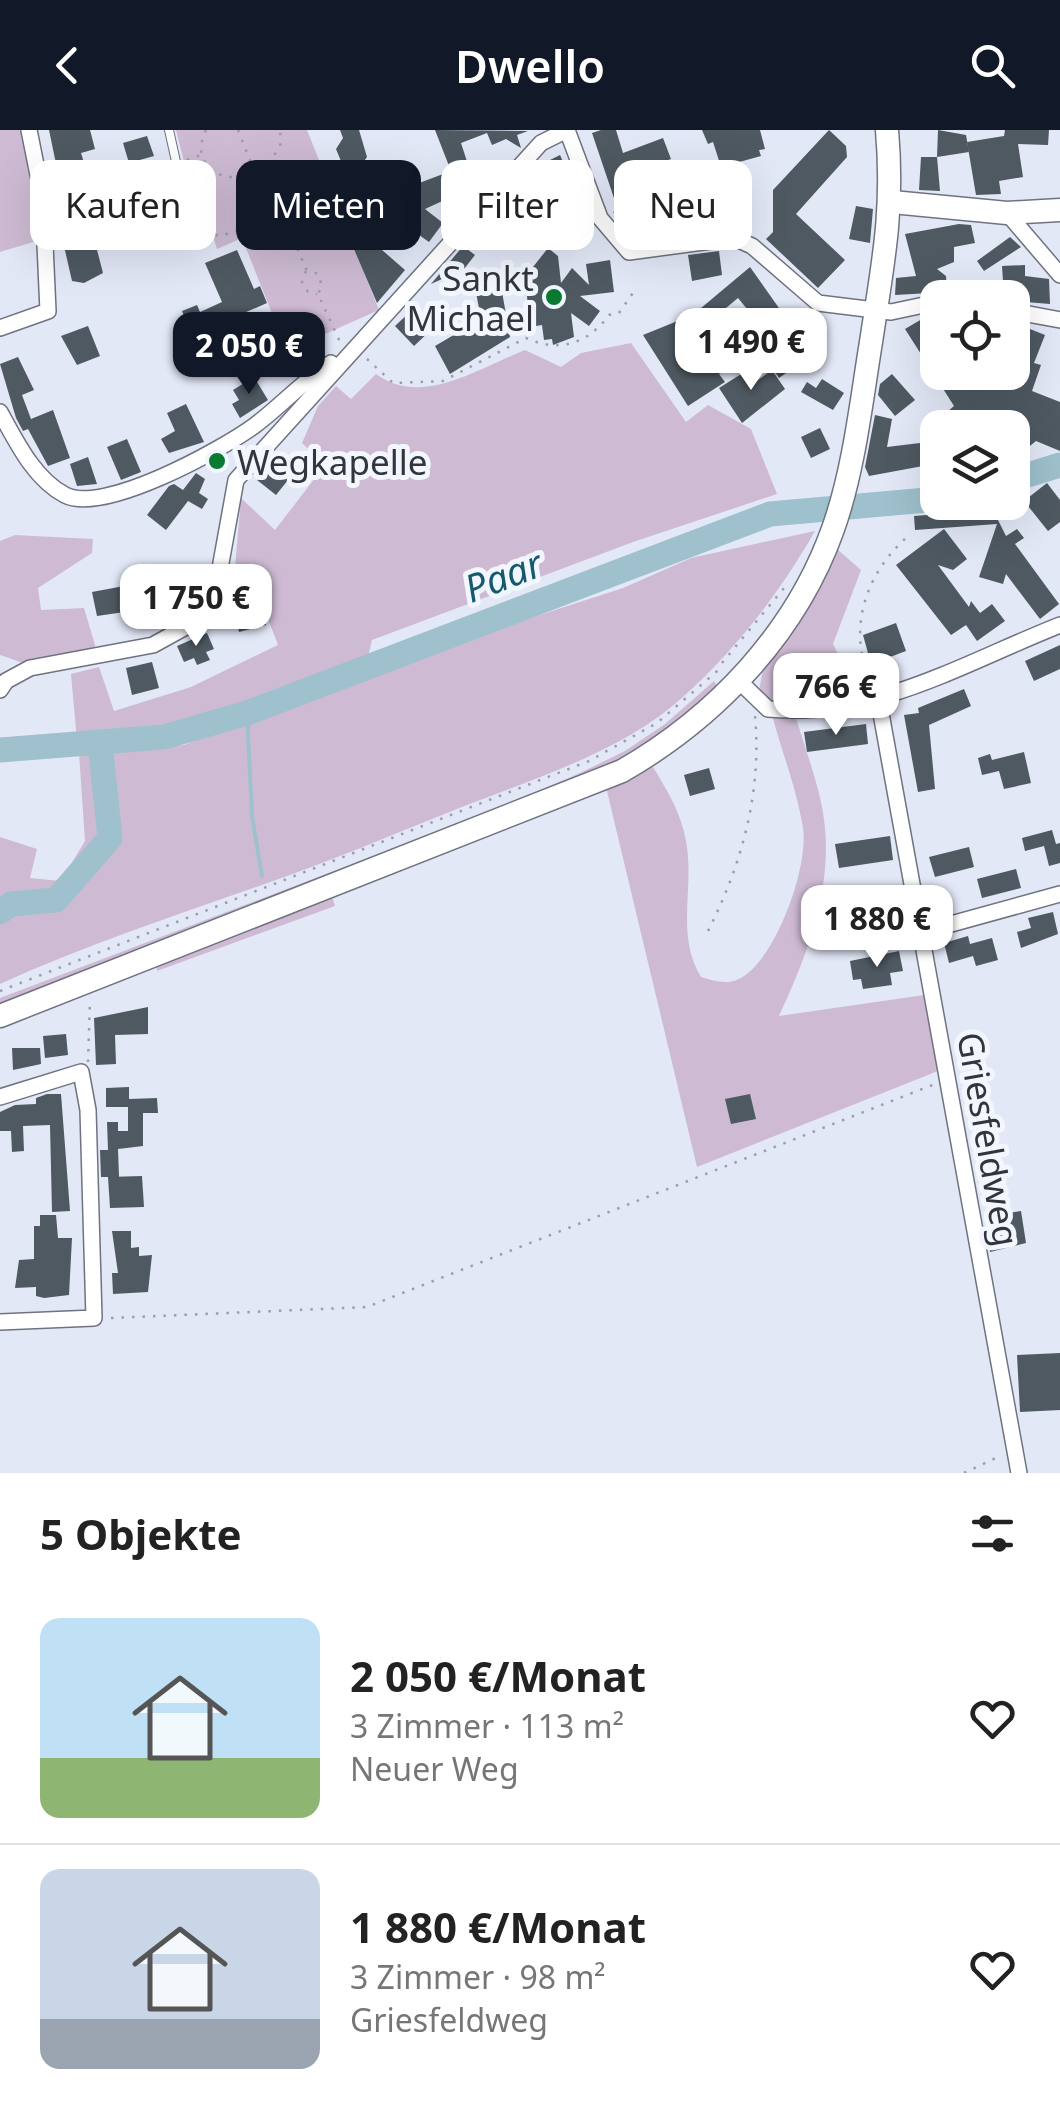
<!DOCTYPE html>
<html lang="de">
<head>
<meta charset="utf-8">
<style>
  :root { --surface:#fff; --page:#f6f6f6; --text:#222; --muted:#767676; --line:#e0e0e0; --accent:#111827 }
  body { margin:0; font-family:"Noto Sans",sans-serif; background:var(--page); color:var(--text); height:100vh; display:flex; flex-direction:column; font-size:38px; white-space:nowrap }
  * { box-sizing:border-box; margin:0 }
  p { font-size:32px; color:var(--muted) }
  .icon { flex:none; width:55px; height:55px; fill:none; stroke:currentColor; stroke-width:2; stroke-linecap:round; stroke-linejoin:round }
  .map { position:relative; height:1343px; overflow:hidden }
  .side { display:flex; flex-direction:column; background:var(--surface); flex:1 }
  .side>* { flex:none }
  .banner { position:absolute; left:30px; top:30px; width:1000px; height:90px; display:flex; gap:20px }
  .buttons { position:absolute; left:920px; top:150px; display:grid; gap:20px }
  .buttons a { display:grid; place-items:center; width:110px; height:110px; border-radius:20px; background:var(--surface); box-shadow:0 10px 40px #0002; font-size:50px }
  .price { position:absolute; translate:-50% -85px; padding:0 22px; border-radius:20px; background:#fff; color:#222; font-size:32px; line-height:65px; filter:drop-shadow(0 2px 5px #0008) }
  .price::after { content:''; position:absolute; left:50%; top:60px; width:30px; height:22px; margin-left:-15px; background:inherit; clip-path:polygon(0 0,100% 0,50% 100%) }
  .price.on { background:var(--accent); color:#fff }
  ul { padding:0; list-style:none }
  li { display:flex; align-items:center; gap:30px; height:250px; padding:0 40px }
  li+li { border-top:2px solid var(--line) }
  li span { display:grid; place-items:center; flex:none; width:280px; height:200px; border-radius:20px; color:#555 }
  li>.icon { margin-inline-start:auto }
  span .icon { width:120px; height:120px; fill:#fffc; stroke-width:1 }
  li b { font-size:42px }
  h2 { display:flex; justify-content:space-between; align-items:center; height:120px; padding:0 40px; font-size:42px }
  .pill { padding:0 35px; border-radius:20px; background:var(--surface); box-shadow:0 10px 40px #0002; font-size:35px; line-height:90px }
  .pill.on { background:var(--accent); color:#fff }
  header { display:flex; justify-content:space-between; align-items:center; height:130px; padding:0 40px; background:var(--accent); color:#fff; font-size:45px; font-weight:600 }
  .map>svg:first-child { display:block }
  .green { fill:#cebbd3 }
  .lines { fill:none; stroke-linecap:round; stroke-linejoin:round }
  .stream { stroke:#9ec1cd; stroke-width:4 }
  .river { stroke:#9ec1cd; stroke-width:25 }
  .building { fill:#4e5962; fill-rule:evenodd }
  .lane-casing { stroke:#6f7380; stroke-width:10 }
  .street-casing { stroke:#6f7380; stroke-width:18 }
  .secondary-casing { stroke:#6f7380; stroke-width:25 }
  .path { stroke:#9b9eaa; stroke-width:2.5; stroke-dasharray:2.5 8; stroke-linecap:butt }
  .lane { stroke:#fff; stroke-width:8 }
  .street { stroke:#fff; stroke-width:15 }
  .secondary { stroke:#fff; stroke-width:22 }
  .poi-dot { fill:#097b31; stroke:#f2f6fe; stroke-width:4 }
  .labels { text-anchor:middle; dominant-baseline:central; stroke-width:10; stroke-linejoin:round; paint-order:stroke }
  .poi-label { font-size:35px; fill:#33353b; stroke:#f2f6fe; text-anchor:end }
  .street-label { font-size:35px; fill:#33353b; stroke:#f2f6fe }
  .water-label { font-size:38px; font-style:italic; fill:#16596d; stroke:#f2f6fe }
</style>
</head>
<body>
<header><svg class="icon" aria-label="back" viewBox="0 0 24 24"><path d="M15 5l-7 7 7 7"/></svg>Dwello<svg class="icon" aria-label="search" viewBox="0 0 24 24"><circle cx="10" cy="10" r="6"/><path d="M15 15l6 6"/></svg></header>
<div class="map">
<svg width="1060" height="1343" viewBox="0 0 1060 1343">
  <rect width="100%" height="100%" fill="#e3e8f7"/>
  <g class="green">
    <polygon points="0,0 21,0 40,110 0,122"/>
    <polygon points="176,0 307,0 379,180 287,221 242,108 217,119 209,92 200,94"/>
    <path d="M631,213L686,292L708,275L751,299L777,364L633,412L372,510L366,535L260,577L190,599L77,611L71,544L99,537L114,581L191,557L278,515L263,476L232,473L241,368L275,400L325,335L302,313L318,276L336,256L351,269L376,244C422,278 479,238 525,220L561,237L581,223Z"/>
    <path d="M815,401C781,461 735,521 683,567C625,620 539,647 467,675C399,702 331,731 262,755C174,786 86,815 0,854V707L37,719L30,748L61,751L85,711L79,623L184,615L416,525L623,458L691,428Z"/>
    <polygon points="15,405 93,409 92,423 38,458 41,480 84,478 97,522 26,534 0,525 0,411"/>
    <polygon points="837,419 861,440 833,514 852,552 871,563 852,574 768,579 759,561 763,539"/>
    <polygon points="714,551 720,561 629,629 0,881 0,868 474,688 580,643 625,621 665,594"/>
    <path d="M795,584C805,620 822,661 825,698C831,764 806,828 779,886L924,865L938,941L697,1037L606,657L651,634C667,660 681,682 686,711C695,758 675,804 701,847C714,851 726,855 739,849C776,831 809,736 803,698C797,660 782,622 772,585Z"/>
    <polygon points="330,760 335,776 157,841 157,827"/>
  </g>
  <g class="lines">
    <polyline class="stream" points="247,583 252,686 262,746"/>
    <g class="river">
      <polyline points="1012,350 1060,335"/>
      <polyline points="0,620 164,607 247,583 770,384 938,369"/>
      <polyline points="0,782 11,774 56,770 110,708 100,613"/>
    </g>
  </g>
  <g class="building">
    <polygon points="49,0 90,0 95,19 81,23 86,39 73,61 107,51 111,67 89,74 101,114 96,116 103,143 84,153 72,151 64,116 56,118 56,105 67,101 51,55 60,53"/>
    <polygon points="340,0 359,0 367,27 362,34 367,46 350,53 336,19 343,8"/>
    <polygon points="435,0 528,1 517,5 521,18 506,9 492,15 487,3 461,13 475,56 425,79 443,93 429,112 409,98 374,113 405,140 377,173 342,91 406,58 451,41"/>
    <polygon points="601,0 616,0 623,23 663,8 671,29 629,44 638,72 671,62 664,37 678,30 685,56 721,47 722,82 702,86 699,72 675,79 648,94 652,107 634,110 613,82 618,80 592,3"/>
    <polygon points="702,0 760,0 765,19 759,20 761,26 721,37 713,12 708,14"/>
    <polygon points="829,0 846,16 847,27 796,84 845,130 818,158 766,109 773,102 773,60"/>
    <polygon points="938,0 966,5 969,22 937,27 940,61 919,60 921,27 937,27"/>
    <polygon points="1005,0 1049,0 1048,15 1018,14 1023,47 999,51 1001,64 976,65 967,12 1004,6"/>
    <polygon points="147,6 154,26 129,33 123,13"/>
    <polygon points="560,25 573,55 558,61 571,93 515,117 501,82 545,63 534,38"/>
    <polygon points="163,53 169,73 145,80 139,59"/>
    <polygon points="856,76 873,79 870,113 849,109"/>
    <polygon points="959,94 971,95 975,113 954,117 954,132 937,139 946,146 947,162 895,165 896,148 916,146 905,104"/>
    <polygon points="1010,107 1021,117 984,141 977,131"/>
    <polygon points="463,116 475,125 464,139 431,154"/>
    <polygon points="548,118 558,126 561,153 572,138 589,155 586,134 610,130 614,162 580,166 600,181 589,196 571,183 574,207 553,215 552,209 544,210 542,195 530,197 525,146 534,145 533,137"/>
    <polygon points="237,120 254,159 260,156 267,173 237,186 247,209 221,220 209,191 189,199 182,181 197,175 200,182 222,172 205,133"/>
    <polygon points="719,121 722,145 692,151 688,125"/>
    <polygon points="1025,135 1025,146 1049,149 1050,174 1026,172 1026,165 1004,166 1002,136"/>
    <path d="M750,137L786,188L719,244L725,252L688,276L643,205L680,190L682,194ZM738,168L752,185L728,205L714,188Z"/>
    <polygon points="498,139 510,207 450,244 435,216 481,189 472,141"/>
    <polygon points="413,179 432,199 414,216 395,196"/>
    <polygon points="927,186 938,201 938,242 1012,242 1012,212 1018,217 1025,197 1045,205 1034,233 1041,235 1032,261 1060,272 1060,321 1036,311 1025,320 1025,307 1012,302 1012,298 958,298 947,282 954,276 905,199"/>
    <polygon points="88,196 100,226 77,235 61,206"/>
    <polygon points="800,207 812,225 779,248 766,228"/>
    <polygon points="18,227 34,260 22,265 31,289 53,280 70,328 48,336 28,299 23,301 16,288 0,234"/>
    <polygon points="772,240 785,259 742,293 719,258 746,241 755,252"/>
    <polygon points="892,244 915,270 895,286 878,265 880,254"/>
    <polygon points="254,247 268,270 240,288 232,274 239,270 233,260"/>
    <polygon points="822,249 844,263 833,280 801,262 807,252 816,258"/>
    <polygon points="186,274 204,312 169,323 161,309 175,301 167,283"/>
    <polygon points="875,285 892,289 887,317 920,313 923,336 869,346 865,337"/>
    <polygon points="820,298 830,319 811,328 801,307"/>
    <polygon points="127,309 141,342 121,350 107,317"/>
    <polygon points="277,325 296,340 276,365 257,350"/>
    <polygon points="88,327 97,354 77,356 70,334"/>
    <polygon points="196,343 205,349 199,363 208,369 202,379 188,371 166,400 147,385 169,356 174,354 183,360"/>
    <polygon points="1047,353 1060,370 1060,392 1048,401 1024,371"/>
    <polygon points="993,380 1006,406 1017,399 1024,408 1015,414 1059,474 1040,489 1006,444 1003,454 979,447 997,394 915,400 914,386"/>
    <polygon points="944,399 967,429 953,440 938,435 969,477 971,471 980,483 992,474 1005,491 977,511 966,495 951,505 896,435"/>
    <polygon points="124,456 125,465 147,460 152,478 97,486 92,462"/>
    <polygon points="262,479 266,495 239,502 236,486"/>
    <polygon points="896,493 906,521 882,530 886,541 874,545 863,505"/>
    <polygon points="207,503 214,519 206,522 210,530 197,535 194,528 184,532 177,516"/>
    <polygon points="1060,515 1060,539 1034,551 1025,531"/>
    <polygon points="152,532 159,558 132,565 126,538"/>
    <polygon points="964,559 971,576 929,595 935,659 918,662 904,585 919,583 918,578"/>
    <polygon points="866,594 868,614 807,622 804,602"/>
    <polygon points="1024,622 1031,653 1004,659 999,641 982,645 978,628 990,624 992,630"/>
    <polygon points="709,638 715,659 690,666 684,645"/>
    <polygon points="1052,700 1056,714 1060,713 1060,733 1049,736 1044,716 1025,721 1022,708"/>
    <polygon points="890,706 893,730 839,738 835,714"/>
    <polygon points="969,717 974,737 935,747 929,727"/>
    <polygon points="1016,739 1021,758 982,768 977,749"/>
    <polygon points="898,772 901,799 875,802 871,775"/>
    <polygon points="1053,782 1058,804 1021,818 1017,802 1031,798 1028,788"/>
    <polygon points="968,806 970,814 992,808 998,830 976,836 973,826 949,833 944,813"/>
    <polygon points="899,821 903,841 890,843 892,855 863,859 861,849 853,850 850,831"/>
    <polygon points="148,877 148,904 115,905 116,934 96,935 94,888"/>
    <polygon points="66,904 68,925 45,928 43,906"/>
    <polygon points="12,918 40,918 41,934 13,940"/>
    <polygon points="129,957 129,969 157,968 158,983 143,983 143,1016 118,1019 119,1047 101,1047 100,1020 108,1020 107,992 118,992 118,1001 128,1001 128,977 106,977 106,958"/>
    <polygon points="47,964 61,964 70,1081 52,1082 50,995 23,996 24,1021 12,1022 11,1001 0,1001 0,982 15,975 36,974 36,968"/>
    <polygon points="750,964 756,989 731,994 725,969"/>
    <polygon points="142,1046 144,1077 110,1078 108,1047"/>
    <polygon points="1021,1081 1026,1113 990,1122 988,1110 1000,1109 996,1085"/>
    <polygon points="40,1085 56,1085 58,1108 72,1108 69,1165 44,1168 36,1166 36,1157 15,1158 19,1130 34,1129 34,1096 40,1096"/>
    <polygon points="112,1101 131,1101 131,1118 139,1117 139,1126 152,1125 148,1162 113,1164 112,1143 118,1143"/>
    <polygon points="1060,1223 1060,1280 1020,1282 1017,1225"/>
  </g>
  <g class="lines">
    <g class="lane-casing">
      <polyline id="lane" points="169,0 186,77"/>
    </g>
    <g class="street-casing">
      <g id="street">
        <polyline points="567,0 600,88 629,122 734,108 752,116 818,173 891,182 938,172"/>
        <polyline points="1007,83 1060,145"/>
        <polyline points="1012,181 1060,190"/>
        <polyline points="0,198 48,181 43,70 29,0"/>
        <path d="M0,282C16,311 34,349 65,365C103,385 221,320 254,296C281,276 303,251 331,233"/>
        <path d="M739,551L768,579C873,589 966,532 1060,495"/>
        <polyline points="0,560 6,551 30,538 153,515 193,493 217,455 236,350 541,13 567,0"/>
        <polyline points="878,567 1019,1343"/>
        <polyline points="922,802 1060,764"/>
        <polyline points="0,967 81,942 88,980 94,1188 0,1192"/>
      </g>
    </g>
    <g class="secondary-casing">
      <g id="secondary">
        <polyline points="892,72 1007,83 1060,80"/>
        <path d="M0,886L622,641C716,587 796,503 833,399C854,340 861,273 871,212C883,133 894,81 887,0"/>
      </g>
    </g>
    <g class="path">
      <path d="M206,0C182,47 254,71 281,13L280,0"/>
      <polyline points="238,0 273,89 301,78 311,105 295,113 306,139 318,144 322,156 318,164 340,212"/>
      <polyline points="187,30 203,24"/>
      <polyline points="205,103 220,106 273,89 281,113 294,113"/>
      <polyline points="306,141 302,152 308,162 317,164"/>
      <path d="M367,229L393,253L443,251L526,208C558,223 588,214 609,185L619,183L635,160"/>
      <polyline points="161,460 194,466"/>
      <polyline points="722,533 784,458"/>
      <path d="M872,554C846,501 865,445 906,408"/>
      <path d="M708,801C742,734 762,662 755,586"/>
      <polyline points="0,861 589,631 657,593 723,536"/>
      <polyline points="88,932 90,871"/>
      <polyline points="111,1188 367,1177 935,954"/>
      <polyline points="964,1343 1000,1326"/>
    </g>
    <use href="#lane" class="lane"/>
    <use href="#street" class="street"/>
    <use href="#secondary" class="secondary"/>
  </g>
  <g class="poi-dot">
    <circle cx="554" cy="167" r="10"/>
    <circle cx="217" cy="331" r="10"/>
  </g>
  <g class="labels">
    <g class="poi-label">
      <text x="534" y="147">Sankt<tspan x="534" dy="40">Michael</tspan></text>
      <text x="237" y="331" text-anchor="start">Wegkapelle</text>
    </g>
    <g class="street-label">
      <text transform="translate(989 1009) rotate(80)">Griesfeldweg</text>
    </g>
    <g class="water-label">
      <text transform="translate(503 445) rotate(-21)">Paar</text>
    </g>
  </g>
</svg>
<div class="buttons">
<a><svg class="icon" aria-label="locate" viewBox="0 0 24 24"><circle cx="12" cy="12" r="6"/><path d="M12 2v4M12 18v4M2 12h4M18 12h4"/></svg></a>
<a><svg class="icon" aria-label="layers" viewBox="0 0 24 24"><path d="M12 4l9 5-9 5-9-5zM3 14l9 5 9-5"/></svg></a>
</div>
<b class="price" style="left:751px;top:263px">1 490 €</b>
<b class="price on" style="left:249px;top:267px">2 050 €</b>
<b class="price" style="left:196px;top:519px">1 750 €</b>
<b class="price" style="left:836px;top:608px">766 €</b>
<b class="price" style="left:877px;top:840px">1 880 €</b>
<div class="banner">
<a class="pill">Kaufen</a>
<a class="pill on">Mieten</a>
<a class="pill">Filter</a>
<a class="pill">Neu</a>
</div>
</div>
<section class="side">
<h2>5 Objekte<svg class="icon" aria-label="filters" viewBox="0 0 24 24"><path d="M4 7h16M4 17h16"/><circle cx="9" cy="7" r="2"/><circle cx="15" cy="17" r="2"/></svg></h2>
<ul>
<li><span style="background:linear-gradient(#bfe0f5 70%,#8fb573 0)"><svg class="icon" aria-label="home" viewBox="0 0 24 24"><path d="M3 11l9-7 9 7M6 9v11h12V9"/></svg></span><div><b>2 050 €/Monat</b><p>3 Zimmer · 113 m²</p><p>Neuer Weg</p></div><svg class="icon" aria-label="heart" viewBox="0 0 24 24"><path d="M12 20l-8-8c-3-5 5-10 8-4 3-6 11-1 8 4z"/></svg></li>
<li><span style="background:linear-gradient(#c9d6e8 75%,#9aa5b1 0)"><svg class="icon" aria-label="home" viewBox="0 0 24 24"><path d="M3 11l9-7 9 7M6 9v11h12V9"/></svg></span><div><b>1 880 €/Monat</b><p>3 Zimmer · 98 m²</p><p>Griesfeldweg</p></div><svg class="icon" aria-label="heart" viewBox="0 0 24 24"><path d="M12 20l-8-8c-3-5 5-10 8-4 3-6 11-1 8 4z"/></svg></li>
</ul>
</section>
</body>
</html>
